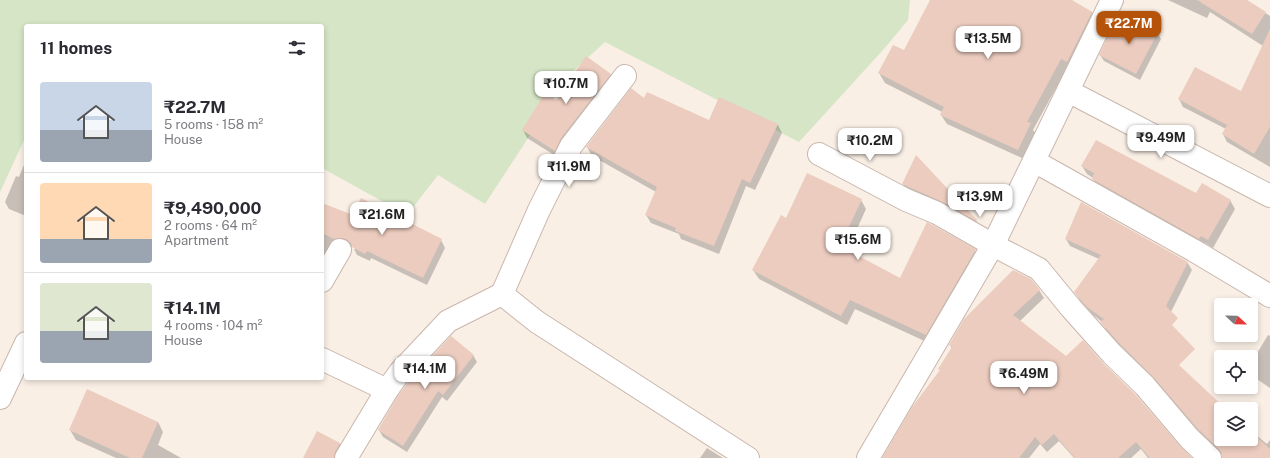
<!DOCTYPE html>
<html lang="en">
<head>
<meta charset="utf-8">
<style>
  :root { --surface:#fff; --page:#f7f7f7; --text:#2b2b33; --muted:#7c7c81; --line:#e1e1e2; --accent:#b45309 }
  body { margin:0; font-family:"Public Sans",sans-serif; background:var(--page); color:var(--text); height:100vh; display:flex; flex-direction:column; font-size:15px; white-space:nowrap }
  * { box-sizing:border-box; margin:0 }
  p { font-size:13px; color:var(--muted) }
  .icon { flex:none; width:22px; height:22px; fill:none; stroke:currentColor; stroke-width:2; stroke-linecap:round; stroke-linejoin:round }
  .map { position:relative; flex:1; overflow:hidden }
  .drawer { position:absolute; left:24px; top:24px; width:300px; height:356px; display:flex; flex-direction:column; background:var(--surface); border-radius:4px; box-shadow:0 2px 6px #0003 }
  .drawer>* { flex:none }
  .needle { width:26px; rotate:112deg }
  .buttons { position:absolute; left:1214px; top:298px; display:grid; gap:8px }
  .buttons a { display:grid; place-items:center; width:44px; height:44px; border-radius:4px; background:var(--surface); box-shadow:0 2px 6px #0003; font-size:20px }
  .price { position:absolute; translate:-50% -34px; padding:0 9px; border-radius:8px; background:#fff; color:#222; font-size:13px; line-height:26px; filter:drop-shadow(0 1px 2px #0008) }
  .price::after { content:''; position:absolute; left:50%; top:24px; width:12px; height:9px; margin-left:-6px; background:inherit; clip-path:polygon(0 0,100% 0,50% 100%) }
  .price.on { background:var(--accent); color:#fff }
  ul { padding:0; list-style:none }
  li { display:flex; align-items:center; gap:12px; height:100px; padding:0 16px }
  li+li { border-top:1px solid var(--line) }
  li span { display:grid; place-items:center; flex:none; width:112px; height:80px; border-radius:4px; color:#555 }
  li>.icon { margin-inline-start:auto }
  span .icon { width:48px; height:48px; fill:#fffc; stroke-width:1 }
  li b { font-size:17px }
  h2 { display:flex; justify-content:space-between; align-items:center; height:48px; padding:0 16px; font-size:17px }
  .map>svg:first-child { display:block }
  .green { fill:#d5e5c5 }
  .shadow { fill:#0003 }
  .building { fill:#ecccbf }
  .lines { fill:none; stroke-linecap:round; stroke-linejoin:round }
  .minor-casing { stroke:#c9b6ac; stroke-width:24 }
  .minor { stroke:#fff; stroke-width:22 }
</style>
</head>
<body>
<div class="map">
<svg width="1270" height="458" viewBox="0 0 1270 458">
  <rect width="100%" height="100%" fill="#f9efe5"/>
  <polygon class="green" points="0,0 910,0 908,20 883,50 799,142 605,42 570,74 485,204 438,175 407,215 322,168 322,26 26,26 26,136 0,192"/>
  <g class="shadow">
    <polygon points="956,0 1070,0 1092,12 1097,22 1067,68 1033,130 1036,134 1024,159 947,124 941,115 942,112 885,83 879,73 904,52"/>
    <polygon points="1168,0 1245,0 1270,16 1270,167 1227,142 1223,134 1226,129 1183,107 1179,99 1242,92 1263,46 1210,12 1207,18"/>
    <polygon points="1157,32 1161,39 1140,80 1104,61 1100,55 1128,33"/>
    <polygon points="610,74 615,83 559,158 527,138 523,130"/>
    <polygon points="645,99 709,121 778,125 782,133 755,190 746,186 719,254 681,239 679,234 651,223 646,215 656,192 592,156 587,147"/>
    <polygon points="916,157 976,220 980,228 908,192 903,184"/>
    <polygon points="26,160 26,216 9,209 5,202 16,176 19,177"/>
    <polygon points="1082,166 1196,195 1230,200 1235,209 1213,248 1205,243 1204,247 1098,187 1093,179 1093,178 1087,174"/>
    <polygon points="861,200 866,209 847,251 901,279 975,250 980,260 931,344 855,309 847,325 759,279 753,270 787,220"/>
    <polygon points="322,204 353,217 441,240 445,248 427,285 371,258 370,261 357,255 354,249 356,249 352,246 352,247 345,245 322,271"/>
    <polygon points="1066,239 1187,262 1192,270 1165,324 1116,309 1225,409 1221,409 1221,439 1251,439 1251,431 1267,444 1270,440 1270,458 1223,458 1223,456 1204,437 1160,386 1127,353 1106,330 1102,322 1092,314 1080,300 1075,292 1099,259 1070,246"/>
    <polygon points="1039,290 1044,298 1020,321 1190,458 1148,458 1141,449 1131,458 1074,458 1059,441 1047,452 1040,444 1029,458 884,458 941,371 939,369 952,349 950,345"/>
    <polygon points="1268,335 1270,336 1270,388 1251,375 1251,363"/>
    <polygon points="473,355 477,362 447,401 442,397 407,452 383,437 379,430"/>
    <polygon points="158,422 163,432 158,445 181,458 116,458 76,440 70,430"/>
    <polygon points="317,433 340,444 344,451 340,458 304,458"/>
    <polygon points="707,448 723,458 700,458"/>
  </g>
  <g class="building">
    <polygon points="930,0 1072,0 1092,12 1067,62 1061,59 1027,122 1031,123 1018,150 940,115 944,107 878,73 893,45 904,50"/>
    <polygon points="1197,0 1247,0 1266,12 1252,34"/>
    <polygon points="1138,17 1158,32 1136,74 1099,55 1114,24 1128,32"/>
    <polygon points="1270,29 1270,127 1254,154 1222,134 1227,125 1178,99 1195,67 1241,91"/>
    <polygon points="586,56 611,74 561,138 555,151 522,130 545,93 556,100"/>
    <polygon points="631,88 644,98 647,92 709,120 719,97 778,124 750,183 742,179 714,246 675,231 676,228 645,215 657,187 586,147"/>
    <polygon points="1096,140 1196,193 1202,183 1231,200 1208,240 1201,236 1199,239 1092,179 1094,173 1081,166"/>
    <polygon points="916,155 977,220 976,221 943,202 902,184"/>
    <polygon points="807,173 862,199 840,246 900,278 927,222 976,249 926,335 850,300 841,316 752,270 781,215 786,218"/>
    <polygon points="361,198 442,239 423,278 367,251 365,254 352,247 351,243 346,239 340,238 334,239 322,233 322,203 353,215"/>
    <polygon points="1081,202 1188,262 1166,306 1178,318 1172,325 1195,349 1179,365 1226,409 1221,409 1221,439 1251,439 1251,432 1270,449 1270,458 1222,458 1222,454 1219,449 1198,429 1154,378 1121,345 1100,322 1104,319 1087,307 1074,292 1101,255 1065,239"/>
    <polygon points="1013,270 1031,279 1040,290 1013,315 1066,356 1083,340 1103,363 1136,395 1180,446 1192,458 1150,458 1136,442 1118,458 1075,458 1054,434 1042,445 1035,437 1019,458 882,458 912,407 940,370 938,369 952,347 949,345 964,319"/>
    <polygon points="451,336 474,355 443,395 438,391 403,446 378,430 397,397 410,380"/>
    <polygon points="87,389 158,422 142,458 130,458 69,430"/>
    <polygon points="317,431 340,443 335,452 334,458 303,458"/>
  </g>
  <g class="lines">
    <g class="minor-casing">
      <g id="minor">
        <polyline points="1068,91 1270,196"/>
        <polyline points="819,154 906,200 937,213 993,245 1039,269 1071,308 1112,354 1145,386 1189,438 1210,458"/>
        <polyline points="1034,161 1193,250 1270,296"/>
        <polyline points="322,281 340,250"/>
        <polyline points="502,294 539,210 571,146 625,76"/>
        <polyline points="322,359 387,390"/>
        <polyline points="0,398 26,343"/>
        <polyline points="346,458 387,390 400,372 448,321 502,294 537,322 748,458"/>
        <polyline points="868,458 993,245 1112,0"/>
      </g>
    </g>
    <use href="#minor" class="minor"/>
  </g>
</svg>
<div class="buttons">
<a><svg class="needle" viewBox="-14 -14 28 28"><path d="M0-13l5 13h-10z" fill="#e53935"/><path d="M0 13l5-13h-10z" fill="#7c7c81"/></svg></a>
<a><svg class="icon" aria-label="locate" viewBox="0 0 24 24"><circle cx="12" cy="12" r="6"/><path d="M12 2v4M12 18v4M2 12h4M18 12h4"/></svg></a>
<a><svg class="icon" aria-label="layers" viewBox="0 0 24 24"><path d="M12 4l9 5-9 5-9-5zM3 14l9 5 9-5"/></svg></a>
</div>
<b class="price on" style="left:1129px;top:45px">₹22.7M</b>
<b class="price" style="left:988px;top:60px">₹13.5M</b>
<b class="price" style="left:566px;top:105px">₹10.7M</b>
<b class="price" style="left:1161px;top:159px">₹9.49M</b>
<b class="price" style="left:870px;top:162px">₹10.2M</b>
<b class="price" style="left:569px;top:188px">₹11.9M</b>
<b class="price" style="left:980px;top:218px">₹13.9M</b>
<b class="price" style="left:382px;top:236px">₹21.6M</b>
<b class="price" style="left:858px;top:261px">₹15.6M</b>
<b class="price" style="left:425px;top:390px">₹14.1M</b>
<b class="price" style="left:1024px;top:395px">₹6.49M</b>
<section class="drawer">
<h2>11 homes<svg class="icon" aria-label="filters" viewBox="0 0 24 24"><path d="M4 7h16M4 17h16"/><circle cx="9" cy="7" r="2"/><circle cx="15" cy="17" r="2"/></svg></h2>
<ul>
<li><span style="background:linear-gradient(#c9d6e8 60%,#9aa5b1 0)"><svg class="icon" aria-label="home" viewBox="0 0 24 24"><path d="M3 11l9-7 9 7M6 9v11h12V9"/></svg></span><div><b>₹22.7M</b><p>5 rooms · 158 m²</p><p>House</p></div></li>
<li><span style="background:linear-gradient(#ffd9b3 70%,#9aa5b1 0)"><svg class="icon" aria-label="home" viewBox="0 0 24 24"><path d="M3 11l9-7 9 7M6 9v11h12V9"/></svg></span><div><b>₹9,490,000</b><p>2 rooms · 64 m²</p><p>Apartment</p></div></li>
<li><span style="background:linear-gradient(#dfe7d0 60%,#9aa5b1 0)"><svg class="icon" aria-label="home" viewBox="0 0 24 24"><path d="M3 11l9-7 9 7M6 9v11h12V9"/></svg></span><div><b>₹14.1M</b><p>4 rooms · 104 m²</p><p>House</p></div></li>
</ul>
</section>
</div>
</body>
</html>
